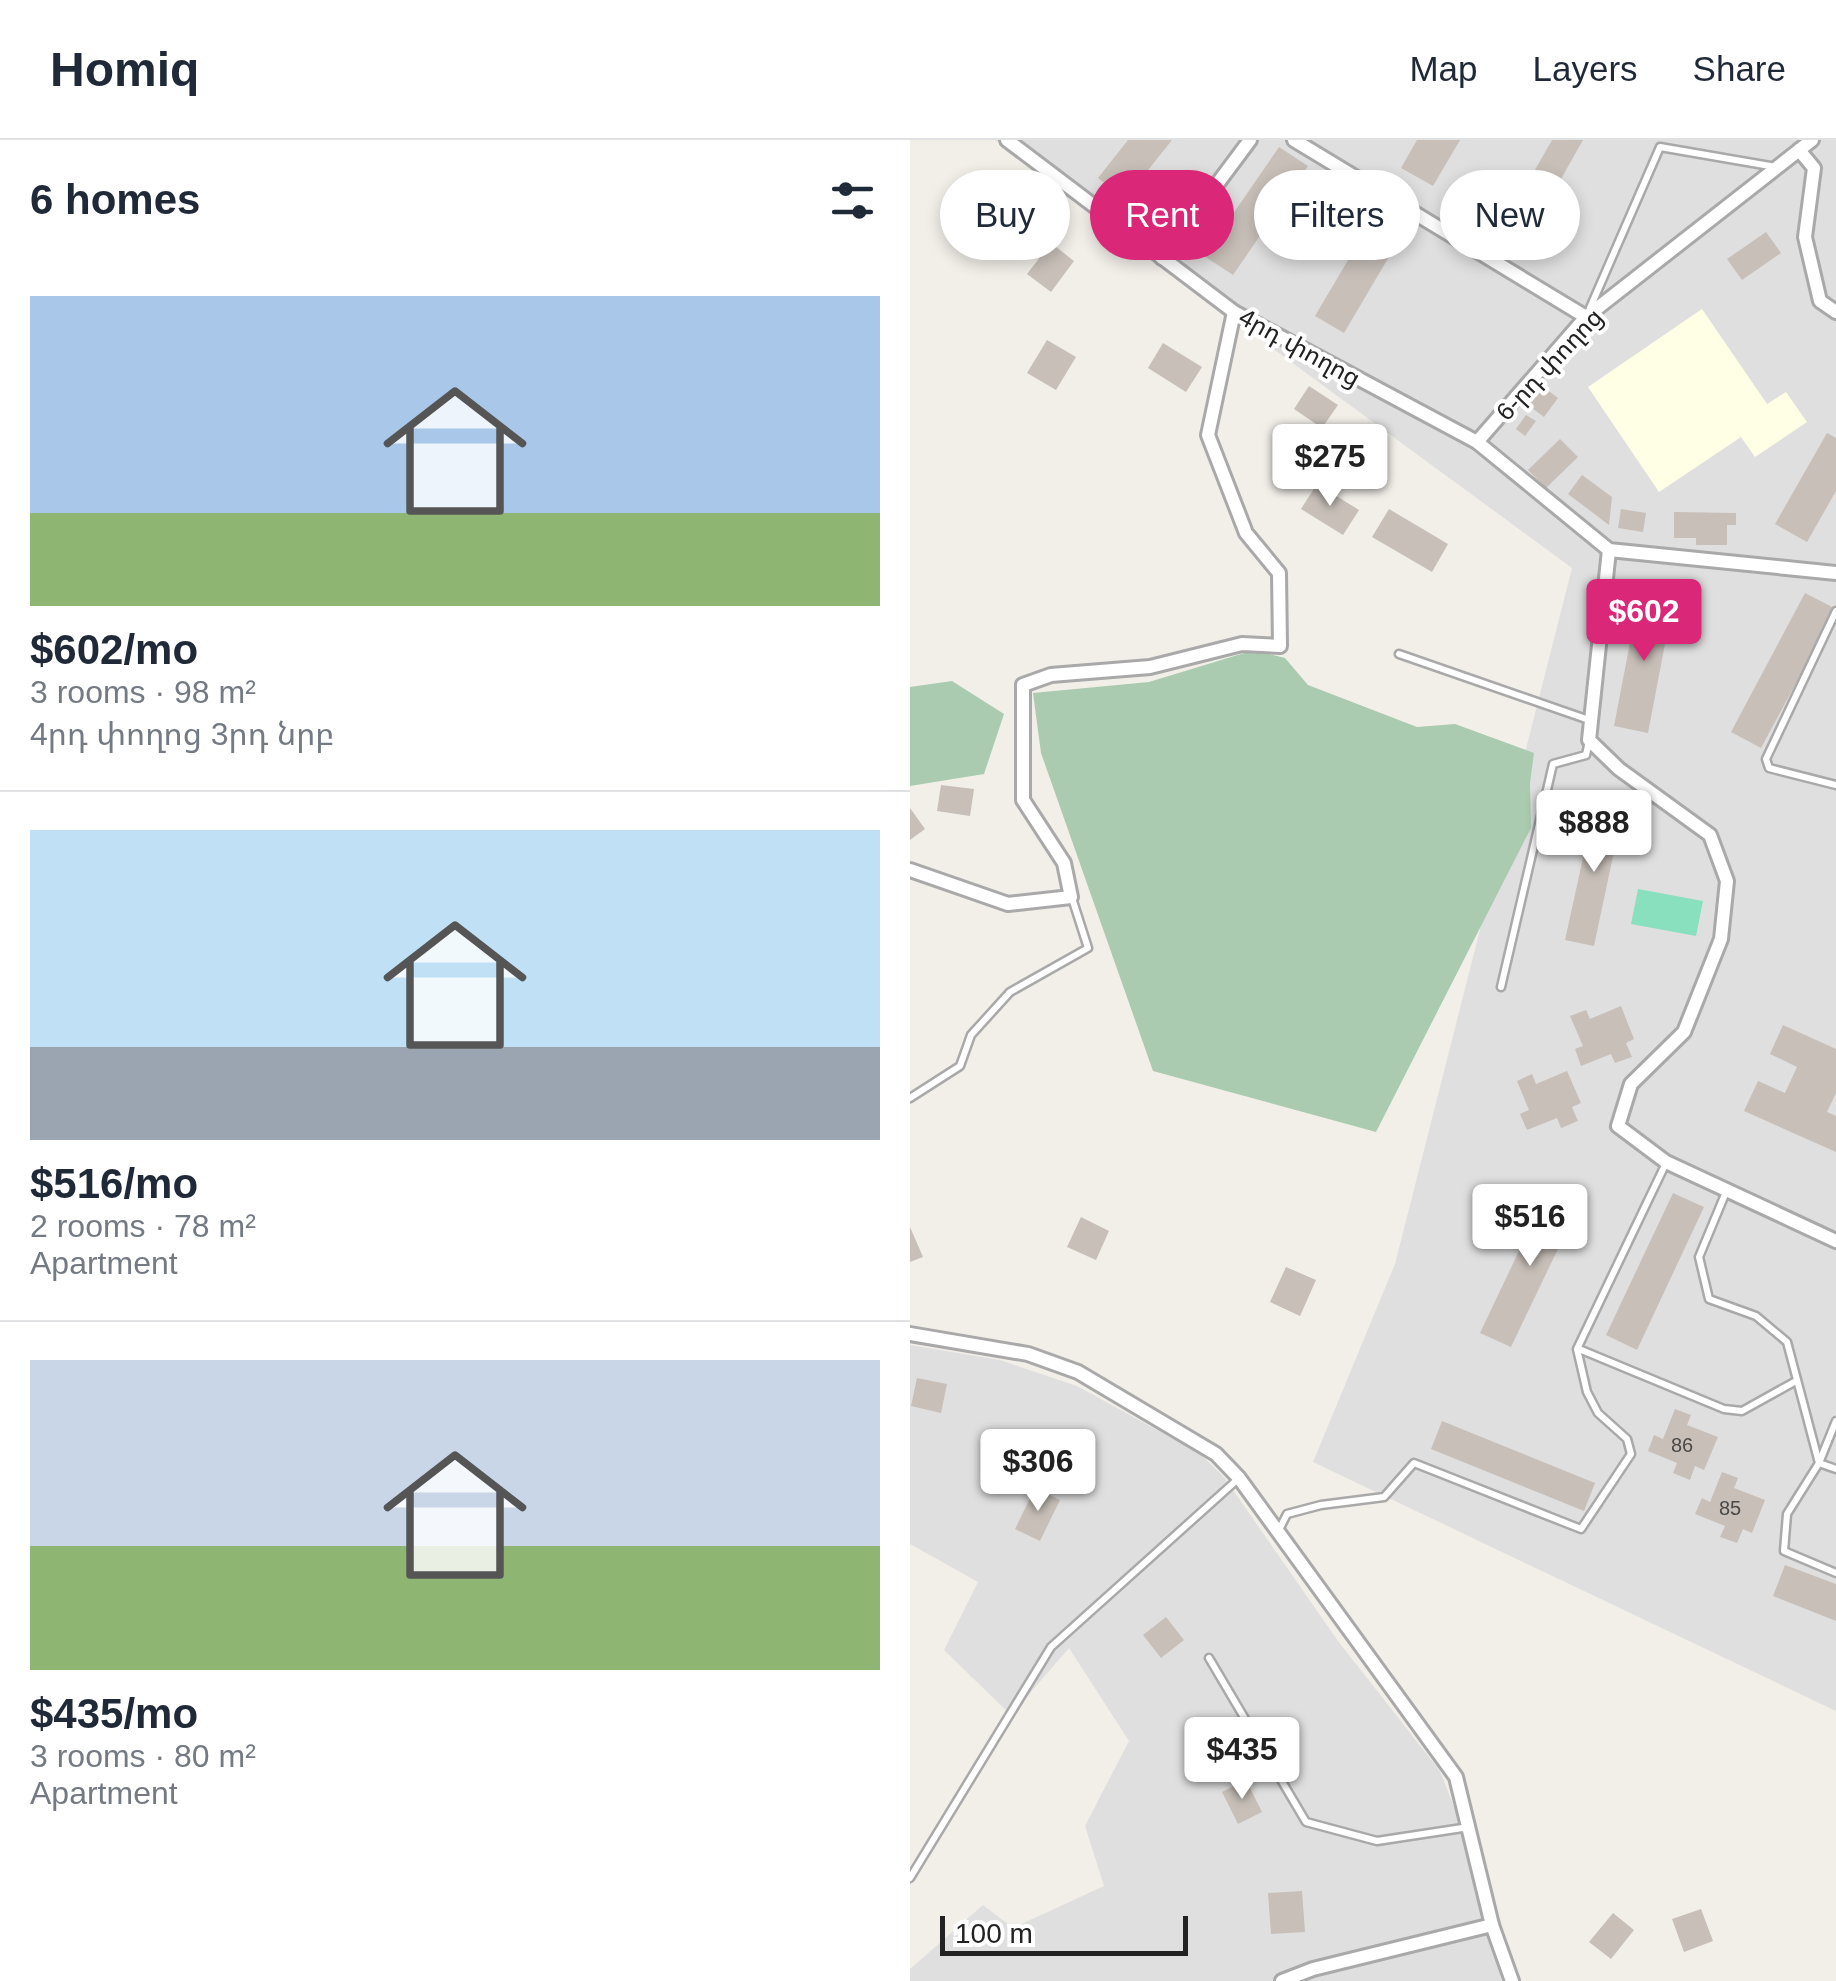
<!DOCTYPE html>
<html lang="en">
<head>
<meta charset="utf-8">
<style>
  :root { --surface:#fff; --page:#f2f2f3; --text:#1f2937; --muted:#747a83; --line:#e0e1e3; --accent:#db2777 }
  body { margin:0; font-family:Arial,"Noto Sans Armenian",sans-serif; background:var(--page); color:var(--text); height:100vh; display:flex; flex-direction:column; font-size:38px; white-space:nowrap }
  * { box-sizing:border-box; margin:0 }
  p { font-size:32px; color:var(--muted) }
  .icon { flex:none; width:55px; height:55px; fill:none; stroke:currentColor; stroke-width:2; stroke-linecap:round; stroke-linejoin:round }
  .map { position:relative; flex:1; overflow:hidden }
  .panel { display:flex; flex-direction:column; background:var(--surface); width:910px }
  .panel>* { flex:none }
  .top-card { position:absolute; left:30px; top:30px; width:745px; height:90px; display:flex; gap:20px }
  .scale { position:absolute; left:30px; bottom:25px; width:248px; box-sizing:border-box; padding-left:10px; border:5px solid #222; border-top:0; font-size:28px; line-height:35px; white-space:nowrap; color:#222; -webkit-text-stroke:8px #fff; paint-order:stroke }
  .price { position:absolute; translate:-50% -85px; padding:0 22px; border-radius:10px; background:#fff; color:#222; font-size:32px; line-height:65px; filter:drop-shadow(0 2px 5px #0008) }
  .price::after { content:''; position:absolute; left:50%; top:60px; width:30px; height:22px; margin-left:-15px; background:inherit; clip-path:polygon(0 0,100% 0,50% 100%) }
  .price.current { background:var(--accent); color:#fff }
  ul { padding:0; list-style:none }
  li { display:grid; align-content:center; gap:20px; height:530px; padding:0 30px }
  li+li { border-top:2px solid var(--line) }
  li span { display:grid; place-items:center; height:310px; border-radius:0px; color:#555 }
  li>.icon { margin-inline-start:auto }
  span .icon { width:180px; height:180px; fill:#fffc; stroke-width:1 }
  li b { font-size:42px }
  h2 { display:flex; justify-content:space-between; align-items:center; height:120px; padding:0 30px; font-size:42px }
  .tag { padding:0 35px; border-radius:45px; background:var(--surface); box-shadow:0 5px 15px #0003; font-size:35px; line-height:90px }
  .tag.current { background:var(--accent); color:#fff }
  header { display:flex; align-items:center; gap:60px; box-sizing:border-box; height:140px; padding:0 50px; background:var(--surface); border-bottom:2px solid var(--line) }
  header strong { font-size:48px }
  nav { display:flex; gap:55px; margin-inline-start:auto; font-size:35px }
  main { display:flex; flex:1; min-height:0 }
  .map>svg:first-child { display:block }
  .residential { fill:#e0dfdf }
  .education { fill:#ffffe5 }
  .cemetery { fill:#aacbaf }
  .pitch { fill:#88e0be }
  .building { fill:#c7bfb8 }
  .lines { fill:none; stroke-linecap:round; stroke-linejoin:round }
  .service-casing { stroke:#a9a9a9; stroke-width:11 }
  .minor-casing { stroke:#a9a9a9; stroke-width:18 }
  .service { stroke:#fff; stroke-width:6 }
  .minor { stroke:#fff; stroke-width:12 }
  .labels { text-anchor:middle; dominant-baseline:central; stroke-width:8; stroke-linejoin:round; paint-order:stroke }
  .number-label { font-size:20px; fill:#4b4948 }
  .street-label { font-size:25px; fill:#222; stroke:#fff }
</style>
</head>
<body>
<header>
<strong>Homiq</strong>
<nav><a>Map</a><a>Layers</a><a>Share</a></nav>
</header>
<main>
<section class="panel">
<h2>6 homes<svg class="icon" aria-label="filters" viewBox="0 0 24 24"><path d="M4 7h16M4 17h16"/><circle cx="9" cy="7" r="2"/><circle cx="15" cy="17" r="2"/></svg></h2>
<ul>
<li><span style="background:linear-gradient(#a9c7e8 70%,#8fb573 0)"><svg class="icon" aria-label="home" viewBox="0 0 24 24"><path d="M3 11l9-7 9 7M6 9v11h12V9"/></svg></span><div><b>$602/mo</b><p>3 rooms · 98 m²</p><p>4րդ փողոց 3րդ նրբ</p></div></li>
<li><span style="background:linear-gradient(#bfe0f5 70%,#9aa5b1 0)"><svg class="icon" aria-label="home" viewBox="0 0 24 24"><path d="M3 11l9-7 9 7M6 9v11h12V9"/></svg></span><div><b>$516/mo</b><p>2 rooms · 78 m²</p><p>Apartment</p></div></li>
<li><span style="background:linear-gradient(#c9d6e8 60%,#8fb573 0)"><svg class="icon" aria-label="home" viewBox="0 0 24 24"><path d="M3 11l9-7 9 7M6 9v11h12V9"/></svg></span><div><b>$435/mo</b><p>3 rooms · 80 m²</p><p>Apartment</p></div></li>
</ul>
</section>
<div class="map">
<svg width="926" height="1841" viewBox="0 0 926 1841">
  <rect width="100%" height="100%" fill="#f2efe9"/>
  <g class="residential">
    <polygon points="85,0 926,0 926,1571 403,1322 485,1124 662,428 317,175"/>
    <polygon points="0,1205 90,1220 167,1246 289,1313 314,1337 428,1501 530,1631 548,1677 573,1779 592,1841 0,1841 0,1829 73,1765 103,1788 194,1746 175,1686 219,1601 159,1508 101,1575 34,1510 68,1442 0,1404"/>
  </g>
  <polygon class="education" points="792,169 857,264 876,252 897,282 845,317 831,297 749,352 678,247"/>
  <g class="cemetery">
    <polygon points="344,510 375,518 398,545 507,587 545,584 624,613 620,643 621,688 466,992 243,931 131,613 123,553 239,542"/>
    <polygon points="42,541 94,574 74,634 0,646 0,547"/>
  </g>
  <polygon class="pitch" points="728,749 793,761 786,796 721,784"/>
  <g class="building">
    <polygon points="218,0 262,0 215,59 188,38"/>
    <polygon points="507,0 550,0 523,46 491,28"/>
    <polygon points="642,0 673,0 612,108 588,95"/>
    <polygon points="369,7 398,26 323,135 294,116"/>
    <polygon points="467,71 496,88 434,193 405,176"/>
    <polygon points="856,92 871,113 832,140 817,119"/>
    <polygon points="141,103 164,121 141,152 117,134"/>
    <polygon points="137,200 166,217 146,250 117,233"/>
    <polygon points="253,203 292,227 276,252 238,228"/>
    <polygon points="399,246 428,265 412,288 384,269"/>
    <polygon points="632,246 648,258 634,277 618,265"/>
    <polygon points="616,275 626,281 615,296 606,289"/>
    <polygon points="917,293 926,298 926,351 897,402 865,384"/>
    <polygon points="650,299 668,317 636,348 618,330"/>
    <polygon points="672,335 702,357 699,385 658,354"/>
    <polygon points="407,344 449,370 433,395 391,369"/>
    <polygon points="479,369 538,404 522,432 462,397"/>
    <polygon points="711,369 736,373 733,392 708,388"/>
    <polygon points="764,372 826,373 826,385 817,385 817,405 786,405 786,398 764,398"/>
    <polygon points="895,453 926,469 851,608 821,592"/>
    <polygon points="729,456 763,462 738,593 704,586"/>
    <polygon points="31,645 64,649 60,676 27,671"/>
    <polygon points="685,663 713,669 684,806 655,800"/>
    <polygon points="0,668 15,689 0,700"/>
    <polygon points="711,866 724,899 716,903 722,917 705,923 701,914 671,926 665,909 673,906 660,876 676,870 680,879"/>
    <polygon points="873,885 926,909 926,953 917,972 926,976 926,1012 834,971 848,941 875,953 887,927 860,914"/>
    <polygon points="657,931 671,963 662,967 668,981 651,988 647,978 617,990 610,974 619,970 607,941 622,934 626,944"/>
    <polygon points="638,1050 669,1065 601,1207 570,1193"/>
    <polygon points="763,1053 794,1067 727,1210 696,1195"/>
    <polygon points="171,1077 199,1091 186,1120 157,1107"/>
    <polygon points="0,1087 13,1117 0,1122"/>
    <polygon points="376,1127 406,1140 390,1176 360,1162"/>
    <polygon points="7,1238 37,1244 31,1273 1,1266"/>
    <polygon points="765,1269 781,1275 777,1285 808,1297 794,1330 785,1326 780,1340 763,1333 767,1323 738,1311 744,1295 753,1299"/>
    <polygon points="532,1281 685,1343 674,1371 521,1309"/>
    <polygon points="812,1332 828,1338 824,1348 855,1360 842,1393 833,1389 827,1403 810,1397 815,1386 785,1374 792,1358 800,1362"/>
    <polygon points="125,1348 150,1360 130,1401 105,1389"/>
    <polygon points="875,1425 926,1444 926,1481 863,1456"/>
    <polygon points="256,1477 274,1500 251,1518 233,1495"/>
    <polygon points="336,1640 352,1672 328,1684 312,1652"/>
    <polygon points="392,1751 395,1792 361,1794 358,1753"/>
    <polygon points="791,1769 803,1801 774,1812 762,1779"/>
    <polygon points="703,1773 724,1790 701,1819 679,1802"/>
  </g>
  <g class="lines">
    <g class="service-casing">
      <g id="service">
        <polyline points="680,168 750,7 866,27"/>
        <polyline points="926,471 856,619 859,628 926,645"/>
        <polyline points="489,514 679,580"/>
        <polyline points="591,847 643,624 676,615 679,601"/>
        <polyline points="0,958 50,926 61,895 100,852 178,808 162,758"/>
        <polyline points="816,1052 789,1117 799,1159 846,1176 877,1202 909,1323 877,1374 874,1411 926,1433"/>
        <polyline points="669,1209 814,1269 832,1271 886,1241"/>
        <polyline points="926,1281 909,1323 926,1329"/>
        <polyline points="368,1392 377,1374 411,1365 474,1357 504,1323 671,1389 721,1314 717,1299 688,1273 677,1252 667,1209 756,1023"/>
        <polyline points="299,1518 396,1682 467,1701 559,1687"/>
        <polyline points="0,1738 141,1507 328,1339"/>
      </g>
    </g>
    <g class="minor-casing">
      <g id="minor">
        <polyline points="97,0 324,172 567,302 699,410 926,433"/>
        <polyline points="384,0 676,177"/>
        <polyline points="889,10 904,28 895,97 910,161 926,172"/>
        <polyline points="252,118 340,0"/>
        <polyline points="567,302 676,177 902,0"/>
        <polyline points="699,410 679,600 709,629 800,695 817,741 811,799 774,892 721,944 708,986 756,1022 926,1101"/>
        <polyline points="0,730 98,764 161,757 154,723 113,660 113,545 141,535 240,527 332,504 370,506 369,433 336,393 298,295 324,172"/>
        <polyline points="0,1194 118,1214 168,1232 306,1314 329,1338 546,1637 582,1785 602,1841"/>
        <polyline points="372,1841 403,1829 582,1785"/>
      </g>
    </g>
    <use href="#service" class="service"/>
    <use href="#minor" class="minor"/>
  </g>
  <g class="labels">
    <g class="number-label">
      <text x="772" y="1305">86</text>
      <text x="820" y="1368">85</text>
    </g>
    <g class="street-label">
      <text transform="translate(390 207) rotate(29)">4րդ փողոց</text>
      <text transform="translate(639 224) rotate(-47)">6-րդ փողոց</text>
    </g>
  </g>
</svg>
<div class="scale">100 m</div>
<b class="price" style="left:420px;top:369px">$275</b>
<b class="price current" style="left:734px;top:524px">$602</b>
<b class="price" style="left:684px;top:735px">$888</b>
<b class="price" style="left:620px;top:1129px">$516</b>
<b class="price" style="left:128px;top:1374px">$306</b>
<b class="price" style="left:332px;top:1662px">$435</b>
<div class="top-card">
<a class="tag">Buy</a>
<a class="tag current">Rent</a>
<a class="tag">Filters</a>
<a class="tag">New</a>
</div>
</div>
</main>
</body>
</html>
